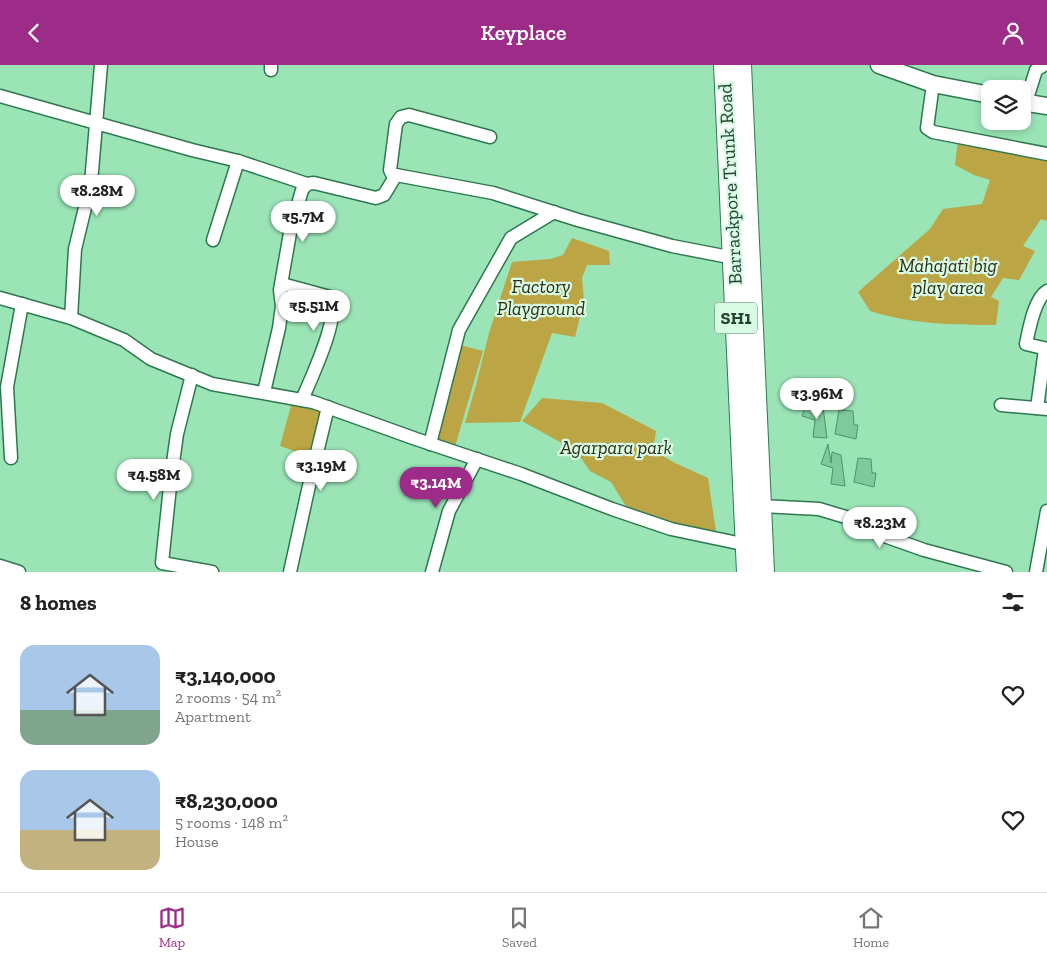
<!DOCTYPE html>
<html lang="en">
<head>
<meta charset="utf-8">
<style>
  :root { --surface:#fff; --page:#f2f2f2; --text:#222; --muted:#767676; --line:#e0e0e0; --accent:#9d2b88 }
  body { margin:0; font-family:"Zilla Slab",serif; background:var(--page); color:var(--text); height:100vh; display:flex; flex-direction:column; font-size:19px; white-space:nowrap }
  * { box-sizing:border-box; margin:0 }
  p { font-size:16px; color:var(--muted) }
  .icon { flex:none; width:28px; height:28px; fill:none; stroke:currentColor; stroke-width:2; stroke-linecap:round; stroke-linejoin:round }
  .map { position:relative; height:507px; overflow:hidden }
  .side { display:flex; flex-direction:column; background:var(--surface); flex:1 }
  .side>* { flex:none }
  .controls { position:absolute; left:981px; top:15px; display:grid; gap:10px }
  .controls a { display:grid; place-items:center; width:50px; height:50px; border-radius:10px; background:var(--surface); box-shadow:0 2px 8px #0003; font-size:25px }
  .price { position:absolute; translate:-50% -42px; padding:0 11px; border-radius:18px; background:#fff; color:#222; font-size:16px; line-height:32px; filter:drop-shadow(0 1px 2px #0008) }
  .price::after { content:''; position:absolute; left:50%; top:30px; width:15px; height:11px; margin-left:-8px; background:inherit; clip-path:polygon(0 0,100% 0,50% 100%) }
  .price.current { background:var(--accent); color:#fff }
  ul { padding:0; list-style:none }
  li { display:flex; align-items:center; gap:15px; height:125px; padding:0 20px }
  li span { display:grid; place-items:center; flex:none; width:140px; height:100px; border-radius:15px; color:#555 }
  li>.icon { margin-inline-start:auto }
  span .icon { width:60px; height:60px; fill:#fffc; stroke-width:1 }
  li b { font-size:21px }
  h2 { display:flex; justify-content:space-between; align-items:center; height:60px; padding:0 20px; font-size:21px }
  header { display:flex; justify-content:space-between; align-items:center; height:65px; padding:0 20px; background:var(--accent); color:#fff; font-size:22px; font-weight:600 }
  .tab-bar { display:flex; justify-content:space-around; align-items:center; height:70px; border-top:1px solid var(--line); background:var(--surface); font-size:14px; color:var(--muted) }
  .tab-bar a { display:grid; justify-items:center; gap:2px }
  .tab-bar .current { color:var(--accent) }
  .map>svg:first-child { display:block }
  .green { fill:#bba544 }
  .building { fill:#80c99d; stroke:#4b9369 }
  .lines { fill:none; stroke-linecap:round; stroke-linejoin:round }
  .minor-casing { stroke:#2e7850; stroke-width:15 }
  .tertiary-casing { stroke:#2e7850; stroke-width:19 }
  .primary-casing { stroke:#2e7850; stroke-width:22 }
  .minor { stroke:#fff; stroke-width:12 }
  .tertiary { stroke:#fff; stroke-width:16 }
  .primary { stroke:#fff; stroke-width:20 }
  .labels { text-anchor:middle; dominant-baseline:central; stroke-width:4.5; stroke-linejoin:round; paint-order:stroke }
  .shield { fill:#d8fbe4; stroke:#5b7b67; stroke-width:1 }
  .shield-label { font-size:18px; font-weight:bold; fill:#264432 }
  .street-label { font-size:19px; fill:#264432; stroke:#d8fbe4 }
  .park-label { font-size:19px; font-style:italic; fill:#312c16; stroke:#d8fbe4 }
</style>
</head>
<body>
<header><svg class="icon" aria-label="back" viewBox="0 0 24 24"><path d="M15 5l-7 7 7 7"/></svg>Keyplace<svg class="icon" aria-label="person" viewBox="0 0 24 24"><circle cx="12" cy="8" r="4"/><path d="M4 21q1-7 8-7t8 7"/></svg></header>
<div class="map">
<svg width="1047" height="507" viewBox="0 0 1047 507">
  <rect width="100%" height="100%" fill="#9ae4b6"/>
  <g class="green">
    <path d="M958,75L1047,92V156L1041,154L1023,181L1035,186L1019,215L1003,213L991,232L999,236L996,260C954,260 910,259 870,246L858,227L930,164L943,144L982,139L990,115L974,110L955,100Z"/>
    <polygon points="572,173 609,186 610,200 587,200 582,213 584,236 575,272 552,268 520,357 465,358 476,320 489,268 512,197 550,194 563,190"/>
    <polygon points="460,280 483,286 454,385 431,378"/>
    <polygon points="542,333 602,338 656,366 653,385 675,398 708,413 716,467 671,460 629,446 611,417 590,406 576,386 522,356"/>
    <polygon points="292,337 324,348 314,393 280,381"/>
  </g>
  <g class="building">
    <polygon points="807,338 823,342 827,373 813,372 815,355 802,351"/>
    <polygon points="839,345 853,346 854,360 858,360 856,374 835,369"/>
    <polygon points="828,379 831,398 832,387 841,390 845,421 831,419 833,403 821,399"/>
    <polygon points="858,393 871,394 872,408 876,408 874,422 854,417"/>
  </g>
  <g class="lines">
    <g class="minor-casing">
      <g id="minor">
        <polyline points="271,5 271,0"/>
        <polyline points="933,19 927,63 933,67 1047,89"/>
        <polyline points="0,31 192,85 238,96 307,119"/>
        <polyline points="1026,37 1036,5 1044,0"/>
        <polyline points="490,72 409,50 401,52 396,59 390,105 392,109 396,110 493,128 578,155 672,181 734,193"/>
        <polyline points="213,175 238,96"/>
        <path d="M282,219L330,232C342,250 310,315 302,335"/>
        <path d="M1047,226C1034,234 1029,265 1026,279L1047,284"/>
        <polyline points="0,233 71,253 124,275 151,294 212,319 313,337 416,374 521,409 612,444 671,464 752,481"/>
        <polyline points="71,253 75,184 91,118 101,0"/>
        <polyline points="192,310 177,369 171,412 162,498 212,507"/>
        <polyline points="264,327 279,263 282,241 280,225 290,168 302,125 307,119 314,118 376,133 384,130 396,110"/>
        <polyline points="1001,340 1047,344"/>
        <polyline points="1037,343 1045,284"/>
        <polyline points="430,379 459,265 511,173 554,147"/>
        <polyline points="11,393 7,322 22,239"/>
        <polyline points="761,441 819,444 849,453 876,468 924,485 1006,507"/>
        <polyline points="0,501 19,507"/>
        <polyline points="290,507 308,425 328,342"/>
        <polyline points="432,507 449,446 477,394"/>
        <polyline points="1036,507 1047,446"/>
      </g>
    </g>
    <g class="tertiary-casing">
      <g id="tertiary">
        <polyline points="879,0 933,19 990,30"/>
        <polyline points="1022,37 1047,41"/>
      </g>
    </g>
    <g class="primary-casing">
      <g id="primary">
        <polyline points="724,0 747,507"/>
        <polyline points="741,0 764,507"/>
      </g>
    </g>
    <use href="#minor" class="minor"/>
    <use href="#tertiary" class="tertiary"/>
    <use href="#primary" class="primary"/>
  </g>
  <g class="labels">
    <rect class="shield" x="715" y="237.5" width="42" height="31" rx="4"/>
    <g class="shield-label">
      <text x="736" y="253">SH1</text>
    </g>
    <g class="street-label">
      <text transform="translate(730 119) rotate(-93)">Barrackpore Trunk Road</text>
    </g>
    <g class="park-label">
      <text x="948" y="200">Mahajati big<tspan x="948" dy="22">play area</tspan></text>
      <text x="541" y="221">Factory<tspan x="541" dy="22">Playground</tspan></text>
      <text x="616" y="382">Agarpara park</text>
    </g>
  </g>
</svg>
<div class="controls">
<a><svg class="icon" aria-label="layers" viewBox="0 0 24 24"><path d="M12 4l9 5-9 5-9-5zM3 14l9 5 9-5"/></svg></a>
</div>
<b class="price" style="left:97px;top:152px">₹8.28M</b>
<b class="price" style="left:303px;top:178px">₹5.7M</b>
<b class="price" style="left:314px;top:267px">₹5.51M</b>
<b class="price" style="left:817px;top:355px">₹3.96M</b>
<b class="price" style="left:321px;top:427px">₹3.19M</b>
<b class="price" style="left:154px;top:436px">₹4.58M</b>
<b class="price current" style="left:436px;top:444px">₹3.14M</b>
<b class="price" style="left:880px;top:484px">₹8.23M</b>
</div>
<section class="side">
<h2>8 homes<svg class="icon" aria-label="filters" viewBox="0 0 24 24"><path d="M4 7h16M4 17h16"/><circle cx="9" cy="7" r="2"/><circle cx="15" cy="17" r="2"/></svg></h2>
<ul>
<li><span style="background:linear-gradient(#a9c7e8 65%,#7fa58c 0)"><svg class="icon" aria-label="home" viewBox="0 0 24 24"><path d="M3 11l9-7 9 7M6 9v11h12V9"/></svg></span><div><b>₹3,140,000</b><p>2 rooms · 54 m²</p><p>Apartment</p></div><svg class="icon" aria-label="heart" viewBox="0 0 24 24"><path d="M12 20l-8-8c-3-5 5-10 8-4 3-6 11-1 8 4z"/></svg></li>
<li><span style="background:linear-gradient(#a9c7e8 60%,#c2b280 0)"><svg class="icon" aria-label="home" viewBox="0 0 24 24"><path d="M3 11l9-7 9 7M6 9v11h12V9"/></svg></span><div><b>₹8,230,000</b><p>5 rooms · 148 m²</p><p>House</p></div><svg class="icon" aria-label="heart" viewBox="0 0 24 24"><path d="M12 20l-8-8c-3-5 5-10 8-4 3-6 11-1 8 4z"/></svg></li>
</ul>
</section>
<nav class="tab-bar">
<a class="current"><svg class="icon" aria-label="map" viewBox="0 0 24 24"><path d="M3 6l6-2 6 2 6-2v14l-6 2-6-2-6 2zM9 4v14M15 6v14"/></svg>Map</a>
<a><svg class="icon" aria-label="saved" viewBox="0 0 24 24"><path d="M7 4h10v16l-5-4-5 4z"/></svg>Saved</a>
<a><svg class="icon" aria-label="home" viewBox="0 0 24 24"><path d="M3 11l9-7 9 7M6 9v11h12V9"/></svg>Home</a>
</nav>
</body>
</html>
